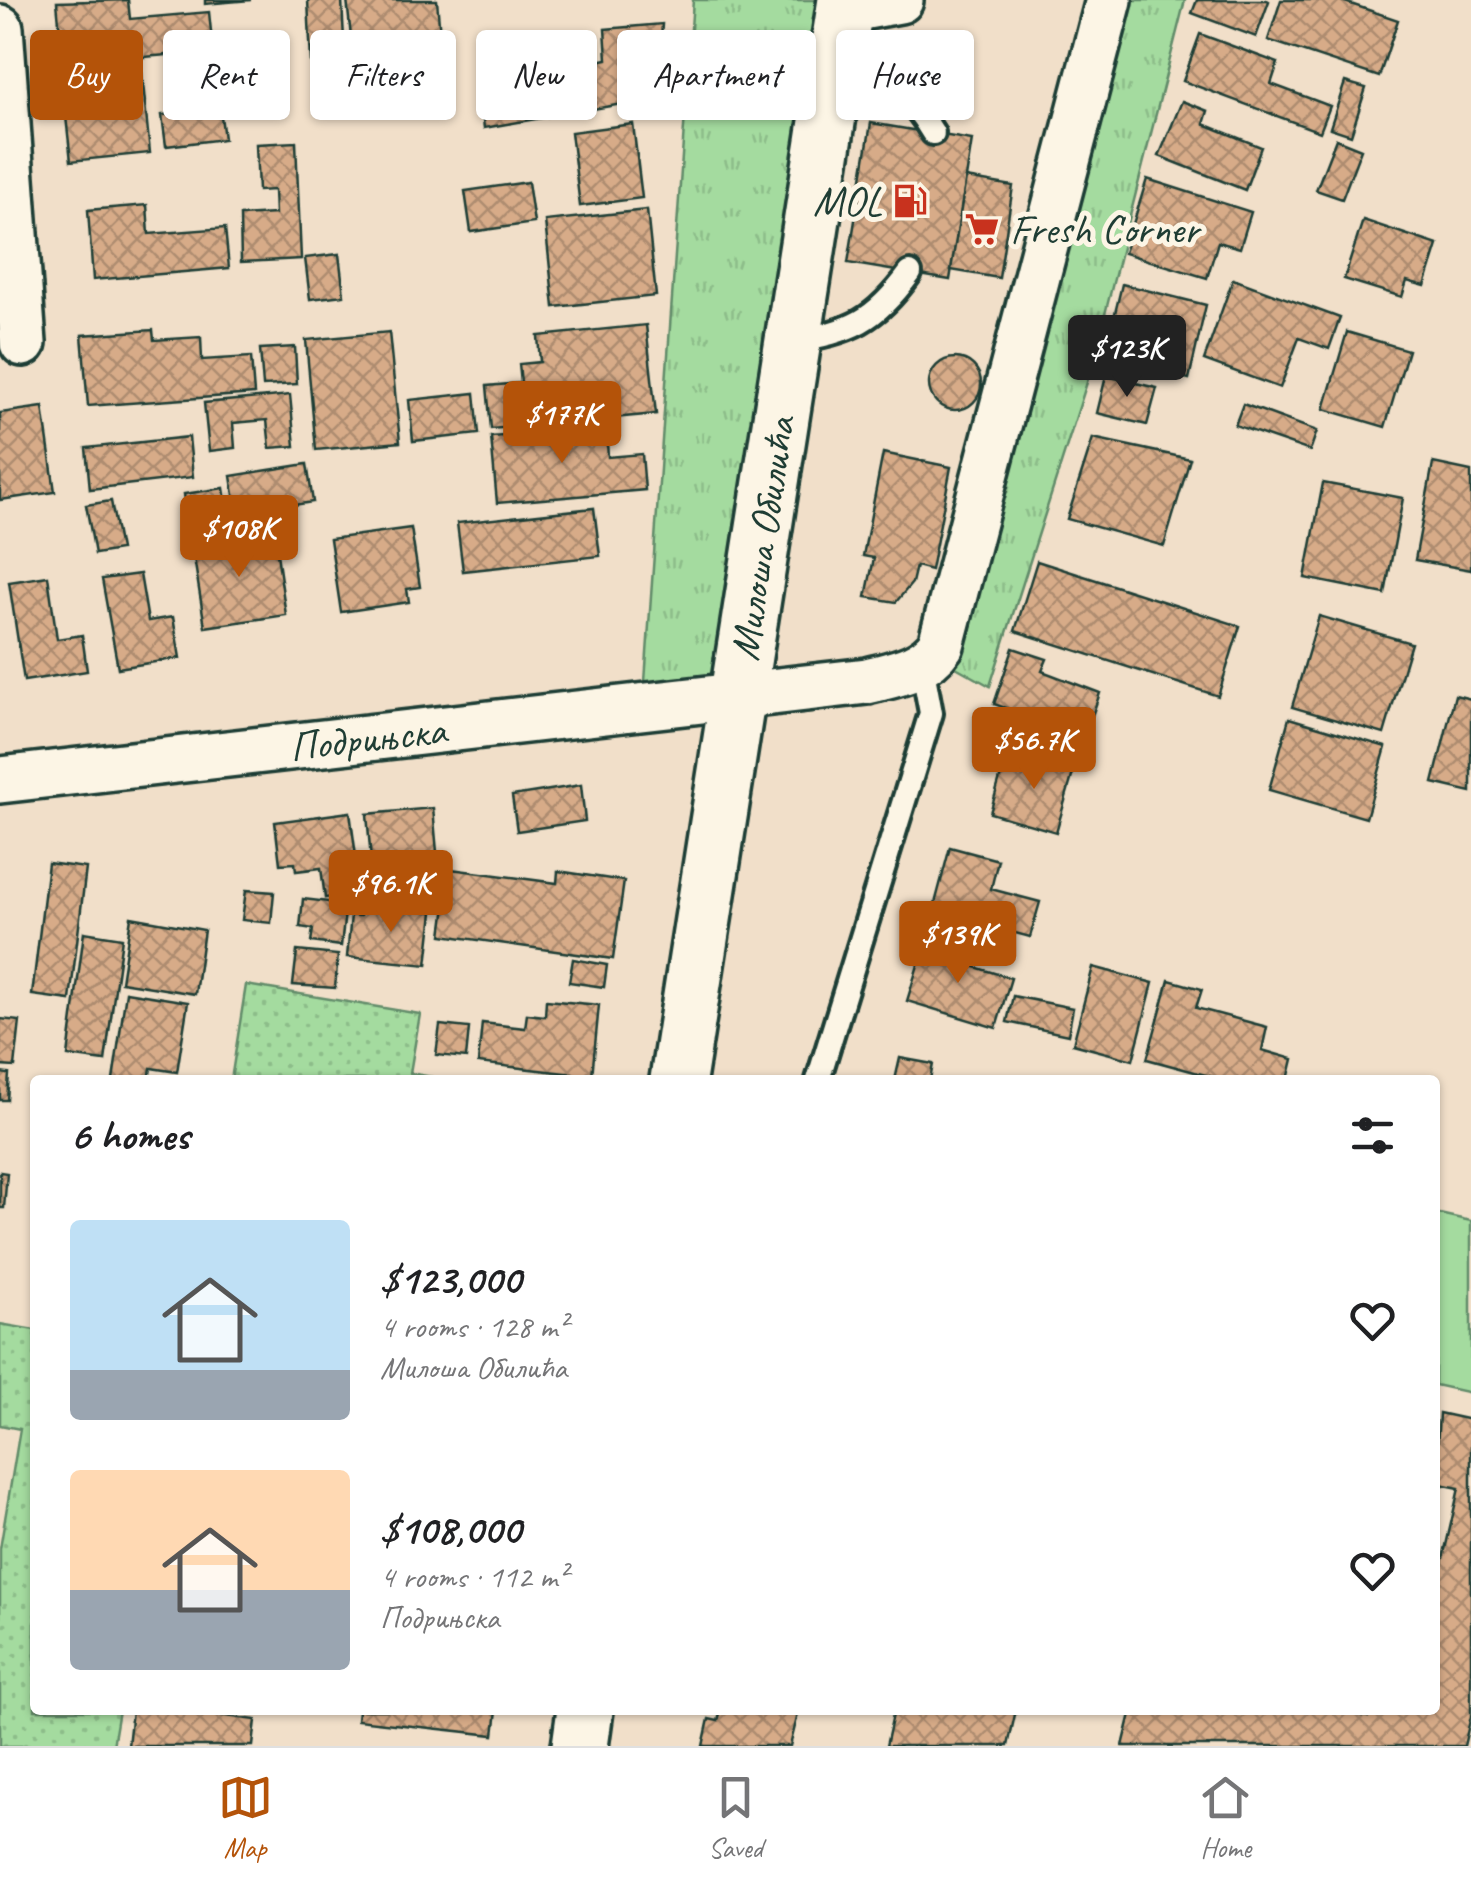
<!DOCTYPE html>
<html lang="en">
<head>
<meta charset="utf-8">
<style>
  :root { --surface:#fff; --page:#f6f6f6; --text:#202124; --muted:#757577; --line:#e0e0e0; --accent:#b45309 }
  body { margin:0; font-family:Caveat,sans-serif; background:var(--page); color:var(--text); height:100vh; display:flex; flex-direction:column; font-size:38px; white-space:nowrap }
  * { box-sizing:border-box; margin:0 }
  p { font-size:32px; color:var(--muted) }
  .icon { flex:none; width:55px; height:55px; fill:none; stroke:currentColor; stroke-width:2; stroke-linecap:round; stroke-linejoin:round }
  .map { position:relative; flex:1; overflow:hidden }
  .drawer { position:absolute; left:30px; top:1075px; width:1410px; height:640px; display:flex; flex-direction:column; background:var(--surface); border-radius:10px; box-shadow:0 2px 8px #0004 }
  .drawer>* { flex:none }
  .hud { position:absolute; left:30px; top:30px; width:1412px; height:90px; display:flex; gap:20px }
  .price { position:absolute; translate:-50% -85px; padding:0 22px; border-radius:10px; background:var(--accent); color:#fff; font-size:32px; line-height:65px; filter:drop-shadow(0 2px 5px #0008) }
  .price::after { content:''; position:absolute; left:50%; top:60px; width:30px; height:22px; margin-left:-15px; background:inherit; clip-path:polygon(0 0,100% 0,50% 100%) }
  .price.current { background:#222; color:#fff }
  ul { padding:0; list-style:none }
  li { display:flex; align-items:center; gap:30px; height:250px; padding:0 40px }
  li span { display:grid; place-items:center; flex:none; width:280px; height:200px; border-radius:10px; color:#555 }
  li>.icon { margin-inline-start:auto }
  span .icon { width:120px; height:120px; fill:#fffc; stroke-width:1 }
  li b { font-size:42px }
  h2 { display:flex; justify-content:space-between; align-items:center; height:120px; padding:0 40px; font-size:42px }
  .pill { padding:0 35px; border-radius:10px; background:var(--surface); box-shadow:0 2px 8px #0004; font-size:35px; line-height:90px }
  .pill.current { background:var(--accent); color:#fff }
  .tab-bar { display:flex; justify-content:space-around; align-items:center; height:140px; border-top:2px solid var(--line); background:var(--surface); font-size:28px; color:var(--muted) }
  .tab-bar a { display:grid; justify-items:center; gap:5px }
  .tab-bar .current { color:var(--accent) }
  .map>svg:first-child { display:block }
  .grass { fill:url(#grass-tufts); stroke:#628c6a; stroke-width:2.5 }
  .garden { fill:url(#garden-dots); stroke:#628c6a; stroke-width:2.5 }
  .pitch { fill:#a4db9f; stroke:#628c6a; stroke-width:2.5 }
  .building { fill:url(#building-cross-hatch); stroke:#1f3d34; stroke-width:2.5 }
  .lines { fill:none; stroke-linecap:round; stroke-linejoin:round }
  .service-casing { stroke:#1f3d34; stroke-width:30 }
  .minor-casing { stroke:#1f3d34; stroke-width:52 }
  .tertiary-casing { stroke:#1f3d34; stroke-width:62 }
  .service { stroke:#fcf5e5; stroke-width:22 }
  .minor { stroke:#fcf5e5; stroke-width:45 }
  .tertiary { stroke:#fcf5e5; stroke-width:55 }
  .labels { text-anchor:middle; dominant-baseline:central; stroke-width:10; stroke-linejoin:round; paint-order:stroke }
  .poi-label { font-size:42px; fill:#1f3d34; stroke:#fcf5e5; text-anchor:end }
  .street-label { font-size:42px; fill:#1f3d34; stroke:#fcf5e5 }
</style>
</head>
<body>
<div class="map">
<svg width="1471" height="1746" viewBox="0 0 1471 1746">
  <defs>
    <pattern id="grass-tufts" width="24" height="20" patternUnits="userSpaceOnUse" patternTransform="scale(2.5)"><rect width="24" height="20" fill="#a4db9f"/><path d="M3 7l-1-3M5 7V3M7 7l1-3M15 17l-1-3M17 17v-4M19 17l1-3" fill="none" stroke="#8dbd8a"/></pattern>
    <pattern id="garden-dots" width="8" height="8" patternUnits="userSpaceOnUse" patternTransform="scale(2.5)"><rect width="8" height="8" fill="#a4db9f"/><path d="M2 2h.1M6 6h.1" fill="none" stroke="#8dbd8a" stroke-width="1.8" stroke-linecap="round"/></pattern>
    <pattern id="building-cross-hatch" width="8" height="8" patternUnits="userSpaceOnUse" patternTransform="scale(2.5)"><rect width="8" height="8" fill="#d7ab88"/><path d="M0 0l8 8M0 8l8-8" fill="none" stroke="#ae8c70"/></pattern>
  </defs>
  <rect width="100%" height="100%" fill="#f1dfc9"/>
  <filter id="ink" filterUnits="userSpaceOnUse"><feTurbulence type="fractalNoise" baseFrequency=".01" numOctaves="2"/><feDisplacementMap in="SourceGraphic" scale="20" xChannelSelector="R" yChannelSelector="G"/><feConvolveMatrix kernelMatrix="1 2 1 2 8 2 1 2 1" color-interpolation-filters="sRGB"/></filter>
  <g filter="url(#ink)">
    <g class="grass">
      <polygon points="693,0 849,0 751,674 645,682"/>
      <polygon points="1093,0 1185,0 1090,373 990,686 927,651"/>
    </g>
    <g class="garden">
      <polygon points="246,985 420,1014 410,1073 448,1080 231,1080"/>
      <polygon points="0,1324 35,1330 35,1710 119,1710 113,1746 0,1746 0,1549 20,1429 0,1425"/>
    </g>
    <polygon class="pitch" points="1435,1213 1471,1221 1471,1393 1435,1385"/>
    <g class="building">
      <polygon points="128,0 130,19 209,12 213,51 63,64 57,2"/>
      <polygon points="205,0 251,0 205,4"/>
      <polygon points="308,0 342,0 345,60 311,62"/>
      <polygon points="347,0 437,0 441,47 412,49 414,66 380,70 379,54 353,56"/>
      <polygon points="1197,0 1267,0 1269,1 1256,37 1192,13"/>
      <polygon points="1281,0 1339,0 1398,20 1379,77 1268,40"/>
      <polygon points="662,24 657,98 484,128 478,85 607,59 605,29"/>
      <polygon points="1200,34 1278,63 1271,84 1330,106 1320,132 1183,81"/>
      <polygon points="142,73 150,153 71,161 62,81"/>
      <polygon points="1345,82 1366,88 1351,135 1330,128"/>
      <polygon points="1182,101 1208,111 1204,124 1261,147 1245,190 1159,156"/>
      <polygon points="220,108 224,139 166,146 162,115"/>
      <polygon points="871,123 972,140 950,280 848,263"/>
      <polygon points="633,124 642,198 580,206 571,132"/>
      <polygon points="1336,139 1361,149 1342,199 1316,190"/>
      <polygon points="296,142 301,259 241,262 240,216 275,214 274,190 258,191 256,144"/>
      <polygon points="966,178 1013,186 999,278 951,270"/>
      <polygon points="1147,179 1251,212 1240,248 1218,242 1207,278 1124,253"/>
      <polygon points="528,182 534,223 471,232 465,191"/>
      <polygon points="147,205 149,234 225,228 229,268 93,280 88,210"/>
      <polygon points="647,210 656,296 554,307 545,221"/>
      <polygon points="1363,220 1438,245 1425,286 1407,281 1402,297 1344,279"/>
      <polygon points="339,254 344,295 310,299 305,258"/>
      <polygon points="1233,279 1340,318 1329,349 1299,338 1280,388 1204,360"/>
      <polygon points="1122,284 1206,305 1189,379 1104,359"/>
      <polygon points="646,325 656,414 491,429 487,386 521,383 519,364 540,362 538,336"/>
      <polygon points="153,330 154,340 201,337 202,360 251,357 254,394 88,406 82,335"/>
      <polygon points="389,332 400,442 316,450 306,340"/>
      <polygon points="1347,332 1408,350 1385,427 1324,409"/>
      <polygon points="295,347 297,384 263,386 260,349"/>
      <circle cx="955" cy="384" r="26"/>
      <polygon points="1106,376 1157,388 1147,425 1097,413"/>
      <polygon points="475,393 479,434 413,441 409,400"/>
      <polygon points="290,395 295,446 270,448 267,420 233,423 235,448 209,451 204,403"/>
      <polygon points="1243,404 1317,431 1310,451 1235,425"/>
      <polygon points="43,407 55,492 0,500 0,413"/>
      <polygon points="606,428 608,457 642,454 645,490 497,503 491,437"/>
      <polygon points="189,437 193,477 90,489 86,448"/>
      <polygon points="1093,438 1190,459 1164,546 1067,519"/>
      <polygon points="883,453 951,467 931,570 916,566 912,583 896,602 866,597 874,558 863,556"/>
      <polygon points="1433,463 1471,471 1471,570 1415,560"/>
      <polygon points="307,464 313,502 237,514 231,476"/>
      <polygon points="1323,483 1403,498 1385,594 1305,578"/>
      <polygon points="224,488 228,516 188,522 184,494"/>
      <polygon points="111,501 120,550 95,554 86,505"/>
      <polygon points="594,508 600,556 463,571 457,523"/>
      <polygon points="411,528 420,587 407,589 409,602 341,612 330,539"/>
      <polygon points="274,533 286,615 205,627 192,545"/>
      <polygon points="1037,561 1240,626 1218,696 1015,631"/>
      <polygon points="140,574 148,621 173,617 180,658 118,668 102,579"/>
      <polygon points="48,576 57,639 82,635 87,671 24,681 9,582"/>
      <polygon points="1319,616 1411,643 1384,734 1292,707"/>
      <polygon points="1013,648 1047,659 1042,671 1100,693 1085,736 994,704"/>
      <polygon points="1455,695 1471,699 1471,792 1433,783"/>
      <polygon points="1289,718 1386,747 1366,818 1269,790"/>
      <polygon points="1029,752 1075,766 1056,832 990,813 1005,761 1026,767"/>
      <polygon points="581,785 585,821 517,831 512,796"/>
      <polygon points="433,808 440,885 400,889 398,869 372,872 367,814"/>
      <polygon points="350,812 361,893 325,898 321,868 296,871 295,863 280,864 275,822"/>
      <polygon points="950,847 998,860 991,889 1040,902 1030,937 933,911"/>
      <polygon points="48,863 86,868 70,1000 32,995"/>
      <polygon points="451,869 557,883 558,871 624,881 613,959 442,935"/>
      <polygon points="246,890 274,892 271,923 242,920"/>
      <polygon points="303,899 346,904 341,946 311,942 313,929 300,927"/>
      <polygon points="361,904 433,912 427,965 347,957 351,915 360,916"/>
      <polygon points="131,917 204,930 195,994 121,982"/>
      <polygon points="84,932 122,938 105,1061 68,1056"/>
      <polygon points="926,939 958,949 955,961 1011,978 996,1028 907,1001"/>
      <polygon points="297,951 338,955 335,988 293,985"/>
      <polygon points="573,959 607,965 604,987 569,982"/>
      <polygon points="1093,967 1153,983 1133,1060 1073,1044"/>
      <polygon points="1169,980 1202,989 1196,1008 1267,1027 1262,1050 1293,1059 1288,1080 1224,1080 1147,1059"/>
      <polygon points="126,992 188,1002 177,1072 151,1068 149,1080 113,1080"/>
      <polygon points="1013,996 1073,1008 1068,1035 1007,1022"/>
      <polygon points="546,1000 599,1005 592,1076 478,1063 482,1023 525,1028 527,1014 545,1016"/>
      <polygon points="0,1019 20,1021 15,1067 0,1066"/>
      <polygon points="440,1025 469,1028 466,1058 436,1055"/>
      <polygon points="900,1058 933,1064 930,1080 895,1080"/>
      <polygon points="0,1073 9,1074 7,1100 0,1100"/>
      <polygon points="0,1172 7,1173 4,1208 0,1208"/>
      <polygon points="1439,1413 1471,1420 1471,1716 1464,1746 1123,1746 1132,1710 1336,1710 1368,1717 1370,1710 1435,1710 1435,1594 1459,1488 1435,1483"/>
      <polygon points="132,1710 181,1710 256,1720 253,1746 128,1746"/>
      <polygon points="358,1710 497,1710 494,1735 357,1720"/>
      <polygon points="721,1710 799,1710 790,1746 703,1746 709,1719 718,1721"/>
      <polygon points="894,1710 1016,1710 1008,1746 886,1746"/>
    </g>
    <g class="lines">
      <g class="service-casing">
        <g id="service">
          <path d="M841,49C883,69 909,93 933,133"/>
          <path d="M793,341C852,331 874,322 910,273"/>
          <polyline points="818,1080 931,713 925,681 917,666"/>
        </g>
      </g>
      <g class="minor-casing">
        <g id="minor">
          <polyline points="846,10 900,0"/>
          <polyline points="0,28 23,343"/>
          <path id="s1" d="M0,780L867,681C894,674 924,670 941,645L1109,0"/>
        </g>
      </g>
      <g class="tertiary-casing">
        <g id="tertiary">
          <path id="s2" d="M678,1080L846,0"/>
          <polyline points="580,1746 585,1710"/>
        </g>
      </g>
      <use href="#service" class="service"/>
      <use href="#minor" class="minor"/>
      <use href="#tertiary" class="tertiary"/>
    </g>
  </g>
  <defs>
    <g id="fuel-bare" transform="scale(2.7)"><path d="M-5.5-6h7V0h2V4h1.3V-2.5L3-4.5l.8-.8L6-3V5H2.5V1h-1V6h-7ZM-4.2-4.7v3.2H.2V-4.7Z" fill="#c8321e" stroke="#fcf5e5" stroke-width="2.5" paint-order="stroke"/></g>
    <g id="supermarket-bare" transform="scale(2.7)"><path d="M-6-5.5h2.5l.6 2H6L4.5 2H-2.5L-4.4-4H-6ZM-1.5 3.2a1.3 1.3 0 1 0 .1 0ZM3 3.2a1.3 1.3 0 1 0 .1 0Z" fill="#c8321e" stroke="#fcf5e5" stroke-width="2.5" paint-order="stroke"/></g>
  </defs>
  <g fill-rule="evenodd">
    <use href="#fuel-bare" x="910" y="201"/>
    <use href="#supermarket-bare" x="982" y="229"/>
  </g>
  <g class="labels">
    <g class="poi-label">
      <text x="882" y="201">MOL</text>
      <text x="1010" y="229" text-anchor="start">Fresh Corner</text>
    </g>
    <g class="street-label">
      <text stroke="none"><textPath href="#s2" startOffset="548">Милоша Обилића</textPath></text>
      <text stroke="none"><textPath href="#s1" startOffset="370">Подрињска</textPath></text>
    </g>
  </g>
</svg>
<b class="price current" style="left:1127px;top:400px">$123K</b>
<b class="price" style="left:562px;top:466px">$177K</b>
<b class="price" style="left:239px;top:580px">$108K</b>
<b class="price" style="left:1034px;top:792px">$56.7K</b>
<b class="price" style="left:391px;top:935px">$96.1K</b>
<b class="price" style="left:958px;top:986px">$139K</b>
<div class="hud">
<a class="pill current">Buy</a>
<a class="pill">Rent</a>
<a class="pill">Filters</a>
<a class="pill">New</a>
<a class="pill">Apartment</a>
<a class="pill">House</a>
</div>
<section class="drawer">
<h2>6 homes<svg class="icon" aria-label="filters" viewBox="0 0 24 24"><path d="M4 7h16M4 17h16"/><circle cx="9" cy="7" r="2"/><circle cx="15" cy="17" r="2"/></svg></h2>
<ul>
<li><span style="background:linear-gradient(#bfe0f5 75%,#9aa5b1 0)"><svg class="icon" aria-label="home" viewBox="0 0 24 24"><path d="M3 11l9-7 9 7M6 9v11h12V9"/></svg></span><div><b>$123,000</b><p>4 rooms · 128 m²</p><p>Милоша Обилића</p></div><svg class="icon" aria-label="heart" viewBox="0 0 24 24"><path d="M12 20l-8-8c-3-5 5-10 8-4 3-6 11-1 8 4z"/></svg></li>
<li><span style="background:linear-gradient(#ffd9b3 60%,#9aa5b1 0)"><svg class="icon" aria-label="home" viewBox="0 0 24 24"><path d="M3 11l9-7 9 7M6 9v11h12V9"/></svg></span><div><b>$108,000</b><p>4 rooms · 112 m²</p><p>Подрињска</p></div><svg class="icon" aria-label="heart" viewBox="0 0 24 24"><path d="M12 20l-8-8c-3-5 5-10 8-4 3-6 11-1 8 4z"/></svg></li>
</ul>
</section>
</div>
<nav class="tab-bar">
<a class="current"><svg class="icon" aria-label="map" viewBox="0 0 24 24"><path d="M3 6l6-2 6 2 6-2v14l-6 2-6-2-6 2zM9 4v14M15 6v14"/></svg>Map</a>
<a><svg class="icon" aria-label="saved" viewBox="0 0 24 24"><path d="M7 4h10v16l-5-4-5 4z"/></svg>Saved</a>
<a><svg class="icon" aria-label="home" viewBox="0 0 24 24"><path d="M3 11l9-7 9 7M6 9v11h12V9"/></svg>Home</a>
</nav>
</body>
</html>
